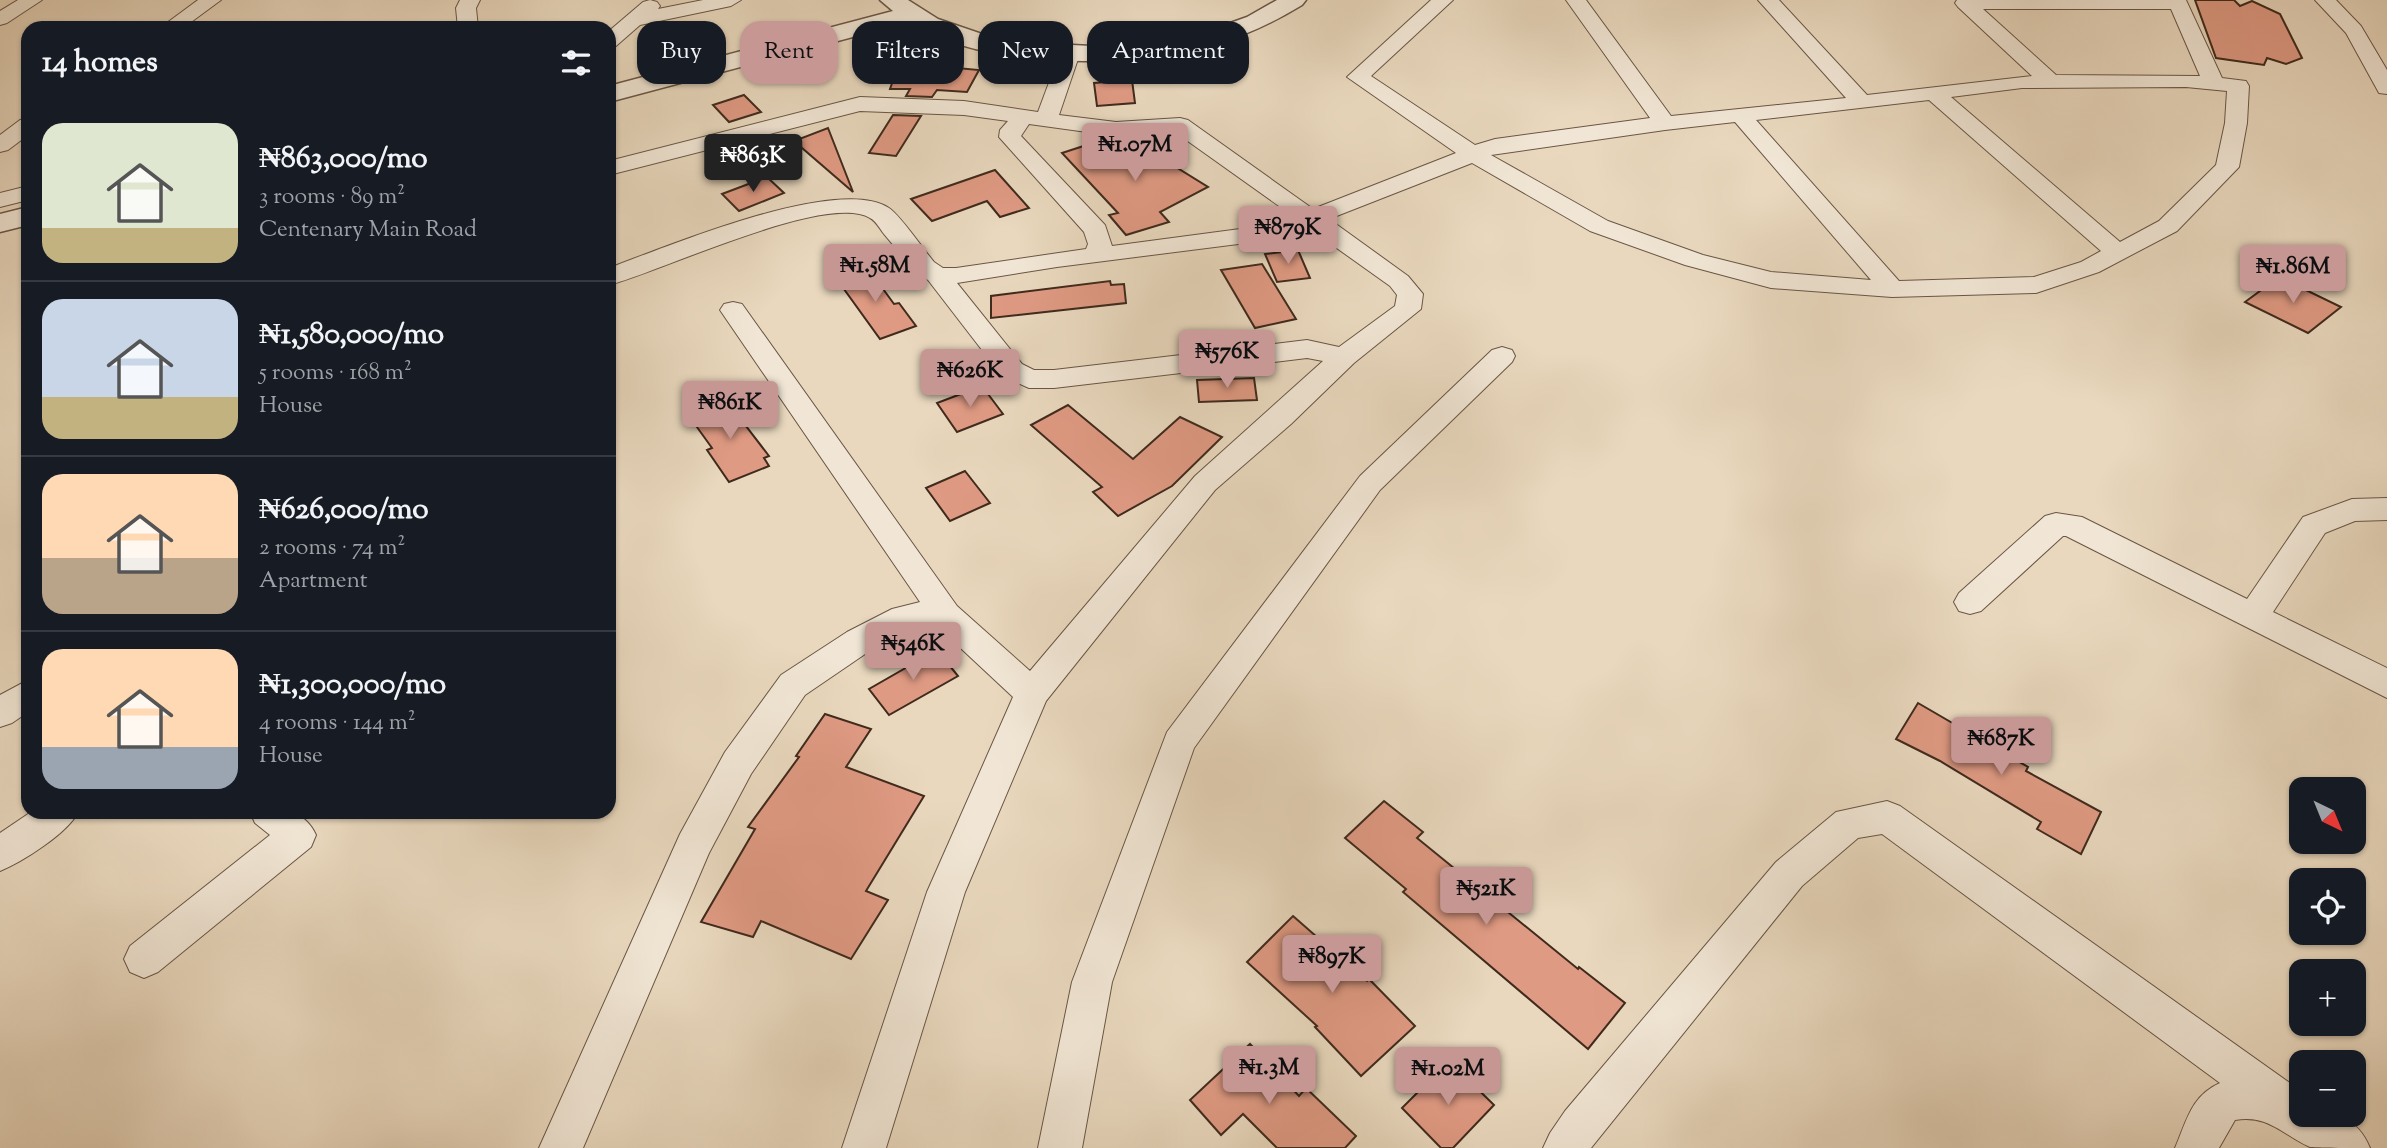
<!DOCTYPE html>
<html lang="en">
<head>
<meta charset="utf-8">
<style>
  :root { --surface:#171b24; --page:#242831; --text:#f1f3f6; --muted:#9ea1a6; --line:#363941; --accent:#c59692 }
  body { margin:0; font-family:"Sorts Mill Goudy",serif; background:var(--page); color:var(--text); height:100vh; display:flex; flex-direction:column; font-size:26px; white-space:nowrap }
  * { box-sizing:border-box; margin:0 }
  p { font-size:23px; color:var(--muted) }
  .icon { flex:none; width:38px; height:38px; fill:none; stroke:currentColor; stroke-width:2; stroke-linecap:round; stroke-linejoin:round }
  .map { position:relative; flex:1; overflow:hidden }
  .side { position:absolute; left:21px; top:21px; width:595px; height:798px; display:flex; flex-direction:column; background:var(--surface); border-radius:21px; box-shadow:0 2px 5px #0004 }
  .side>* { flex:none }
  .top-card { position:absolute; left:637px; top:21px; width:665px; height:63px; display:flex; gap:14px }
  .needle { width:46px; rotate:137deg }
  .tools { position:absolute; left:2289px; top:777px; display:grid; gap:14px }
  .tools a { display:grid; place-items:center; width:77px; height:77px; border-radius:14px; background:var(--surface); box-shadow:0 2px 5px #0004; font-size:35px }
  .price { position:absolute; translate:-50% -60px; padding:0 16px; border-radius:7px; background:var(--accent); color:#111; font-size:23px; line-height:46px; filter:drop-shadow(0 2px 4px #0008) }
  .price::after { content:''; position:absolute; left:50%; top:42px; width:21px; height:16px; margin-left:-10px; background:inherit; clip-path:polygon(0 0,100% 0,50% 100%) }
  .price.current { background:#222; color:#fff }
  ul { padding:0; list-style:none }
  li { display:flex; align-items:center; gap:21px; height:175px; padding:0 21px }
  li+li { border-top:2px solid var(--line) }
  li span { display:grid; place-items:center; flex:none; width:196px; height:140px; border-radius:21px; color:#555 }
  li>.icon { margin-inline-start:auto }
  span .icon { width:84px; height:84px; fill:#fffc; stroke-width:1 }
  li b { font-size:30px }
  h2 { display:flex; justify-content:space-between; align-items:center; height:84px; padding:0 21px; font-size:30px }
  .chip { padding:0 24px; border-radius:21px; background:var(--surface); box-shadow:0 2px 5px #0004; font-size:24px; line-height:63px }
  .chip.current { background:var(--accent); color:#111 }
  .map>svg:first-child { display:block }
  .building { fill:#df9a83; stroke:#3f2a1d; stroke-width:2 }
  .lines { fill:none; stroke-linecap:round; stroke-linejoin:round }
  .minor-casing { stroke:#6a5645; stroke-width:2 }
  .tertiary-casing { stroke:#6a5645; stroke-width:3 }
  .minor { fill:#f1e6d5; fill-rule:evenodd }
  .tertiary { fill:#f1e6d5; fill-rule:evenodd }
</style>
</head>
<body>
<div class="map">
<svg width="2387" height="1148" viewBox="0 0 2387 1148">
  <rect width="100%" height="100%" fill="#e9d8be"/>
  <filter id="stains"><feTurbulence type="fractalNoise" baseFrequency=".00286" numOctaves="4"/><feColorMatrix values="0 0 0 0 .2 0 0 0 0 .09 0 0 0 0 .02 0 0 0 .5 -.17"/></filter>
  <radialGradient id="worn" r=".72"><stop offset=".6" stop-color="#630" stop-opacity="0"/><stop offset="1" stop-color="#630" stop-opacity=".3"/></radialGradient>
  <g class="building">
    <polygon points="2195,0 2234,0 2240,6 2252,1 2280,14 2302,58 2286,64 2267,58 2264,65 2216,58"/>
    <polygon points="900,61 926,61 925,65 979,70 967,92 937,90 932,97 906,96 910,89 890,89"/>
    <polygon points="1132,80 1135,103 1097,106 1094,83"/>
    <polygon points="744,95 761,112 729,122 713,105"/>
    <polygon points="893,115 921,116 896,156 869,153"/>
    <polygon points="828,128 853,192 794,141"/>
    <polygon points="1154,140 1174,155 1163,159 1208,187 1160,212 1169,222 1126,235 1109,215 1118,213 1062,153 1096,142 1111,156"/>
    <polygon points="995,170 1029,208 1000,217 987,201 932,221 911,199"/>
    <polygon points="767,177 784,193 739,211 722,194"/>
    <polygon points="1298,250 1310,278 1277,282 1265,254"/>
    <polygon points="1262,264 1296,319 1255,328 1221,270"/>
    <polygon points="867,267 894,304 899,303 916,326 880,339 836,278"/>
    <polygon points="2279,277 2341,307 2308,333 2245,302"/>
    <polygon points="1110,281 1111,285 1124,284 1126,303 991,318 991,296"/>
    <polygon points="1254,378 1257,400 1199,402 1197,380"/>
    <polygon points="982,386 1003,414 957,432 937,403"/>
    <polygon points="726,400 769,456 764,458 769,466 729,482 707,450 712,448 689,416"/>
    <polygon points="1068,405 1133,459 1180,417 1222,437 1172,486 1118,516 1093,492 1102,487 1031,425"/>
    <polygon points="965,471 990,503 950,521 926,488"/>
    <polygon points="937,650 958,676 889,715 869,689"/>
    <polygon points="1918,703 2028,767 2026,771 2101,812 2081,854 2037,829 2041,822 1940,761 1896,739"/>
    <polygon points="825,714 871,729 846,767 924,796 866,891 888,900 851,959 761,921 753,937 701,922 755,829 748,827 799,757 796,756"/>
    <polygon points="1384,801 1423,832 1417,838 1578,969 1579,967 1625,1003 1588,1049 1403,892 1406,889 1345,838"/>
    <polygon points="1293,916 1367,981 1369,979 1415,1026 1361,1076 1315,1027 1317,1026 1247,962"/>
    <polygon points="1250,1044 1299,1096 1306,1088 1356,1136 1345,1148 1277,1148 1243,1114 1221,1135 1190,1100"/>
    <polygon points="1449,1061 1494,1105 1453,1148 1441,1148 1402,1108"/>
  </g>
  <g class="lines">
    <g class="minor-casing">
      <g id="minor">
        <polygon points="18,0 42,0 7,23 0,25 0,11"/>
        <polygon points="198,0 221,0 183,28 160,28"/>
        <polygon points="460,0 480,0 476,8 478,28 458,28 456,8"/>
        <polygon points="650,0 657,2 660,6 658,9 703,0 741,0 731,6 640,25 616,46 609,48 609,31 643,2"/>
        <path d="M1431,0H1453L1371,76L1475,145L1495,139L1650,118L1566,0H1586L1671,116L1846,98L1758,0H1779L1867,95L2032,76L1958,7L1955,3L1957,0H2186L2222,78L2246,81L2249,86L2247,123L2239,167L2177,231L2099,272L2036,293L1892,297L1771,288L1685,265L1590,231L1472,163L1329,219L1408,276L1423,294L1421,309L1354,363L1291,424L1215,490L1046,701L965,892L886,1148H842L927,892L1013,697L938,627L926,626L911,629L871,650L805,695L751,774L709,853L583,1148H539L680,834L725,752L781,675L847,632L892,609L920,602L720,310L724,304L733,302L742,304L957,606L1030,671L1195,476L1323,361L1307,358L1054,388H1029L1002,376L928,280C910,268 898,250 884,234C880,229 876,221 870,218C826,192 660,272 609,285V268C664,248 838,174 889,208C901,216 923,249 934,262L943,268H956L1086,249L1088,244L1084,232L999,137L1000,130L1008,121L964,115L860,111L609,175V161L860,97L964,101L1038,112L1060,53L1063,49H1077L1080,53L1059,115L1116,122L1180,118L1188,120L1313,209L1456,153L1347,77ZM1983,9H2171L2200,76L2056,75ZM2186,87L2227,91L2225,123L2216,165L2159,221L2120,242L1951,97L2022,88ZM1929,100L2101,251L2081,262L2034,277L1899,281L1756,120ZM1735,122L1871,280L1771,272L1703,255L1608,221L1491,155L1665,130ZM1029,124L1116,136L1175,132L1300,221L1112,246L1105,225L1021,136ZM1317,234L1390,286L1397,295L1395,306L1339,347L1307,340L1054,370H1034L1022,364L957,283L1057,267Z"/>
        <polygon points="2315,0 2336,0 2361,26 2387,70 2387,94 2379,93 2346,33"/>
        <polygon points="28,118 28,135 8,150 0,152 0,135 20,120"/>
        <polygon points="28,186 28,200 0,207 0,193"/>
        <polygon points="1502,347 1512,350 1515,356 1512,362 1380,490 1194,748 1112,982 1082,1148 1038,1148 1072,982 1167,732 1360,476 1492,350"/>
        <polygon points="2387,498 2387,520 2355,521 2325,533 2273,612 2387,668 2387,698 2066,536 2063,536 1981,611 1970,614 1959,611 1954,602 1959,593 2045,516 2056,513 2082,517 2247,599 2303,517 2352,499"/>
        <polygon points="28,680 28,712 12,723 0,727 0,695"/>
        <path d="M1887,801L1900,806L2301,1091V1115C2334,1115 2356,1114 2370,1148C2356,1148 2321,1148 2310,1147C2283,1135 2268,1114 2235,1120L2219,1148H2175C2187,1120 2191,1096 2220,1083L1882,834L1858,838L1802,886L1591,1148H1543L1550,1133L1565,1111L1776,862L1836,812Z"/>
        <path d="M31,812H78C68,833 22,862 0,871V833Z"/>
        <path d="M250,812C278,812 302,805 316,835L311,847L158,972L144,978L130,972L124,959L130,946L270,835L255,823Z"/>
      </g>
    </g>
    <g class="tertiary-casing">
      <g id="tertiary">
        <path d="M880,0H908L938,19L982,34L1033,43L1092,46L1151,42L1202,33L1247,17L1277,0H1306L1302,5C1274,22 1247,35 1216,44C1134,69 983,70 909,22L609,102V86L893,11Z"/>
        <polygon points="28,207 28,225 0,232 0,214"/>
      </g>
    </g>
    <use href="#minor" class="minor"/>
    <use href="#tertiary" class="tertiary"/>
  </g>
  <rect width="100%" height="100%" filter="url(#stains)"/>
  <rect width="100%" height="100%" fill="url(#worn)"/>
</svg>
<div class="tools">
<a><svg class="needle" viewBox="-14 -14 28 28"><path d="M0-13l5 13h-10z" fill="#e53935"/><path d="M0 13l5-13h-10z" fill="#9ea1a6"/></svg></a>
<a><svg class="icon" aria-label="locate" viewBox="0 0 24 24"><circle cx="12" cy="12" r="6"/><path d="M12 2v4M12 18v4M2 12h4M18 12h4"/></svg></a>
<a>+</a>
<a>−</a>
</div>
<b class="price" style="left:1135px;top:183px">₦1.07M</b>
<b class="price current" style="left:753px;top:194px">₦863K</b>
<b class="price" style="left:1288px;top:266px">₦879K</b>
<b class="price" style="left:875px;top:304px">₦1.58M</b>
<b class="price" style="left:2293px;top:305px">₦1.86M</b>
<b class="price" style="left:1227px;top:390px">₦576K</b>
<b class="price" style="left:970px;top:409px">₦626K</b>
<b class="price" style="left:730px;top:441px">₦861K</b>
<b class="price" style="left:913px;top:682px">₦546K</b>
<b class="price" style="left:2001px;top:777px">₦687K</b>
<b class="price" style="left:1486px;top:927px">₦521K</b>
<b class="price" style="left:1332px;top:995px">₦897K</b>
<b class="price" style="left:1269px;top:1106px">₦1.3M</b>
<b class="price" style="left:1448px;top:1107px">₦1.02M</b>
<div class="top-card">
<a class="chip">Buy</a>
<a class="chip current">Rent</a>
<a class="chip">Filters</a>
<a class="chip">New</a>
<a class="chip">Apartment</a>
</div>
<section class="side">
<h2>14 homes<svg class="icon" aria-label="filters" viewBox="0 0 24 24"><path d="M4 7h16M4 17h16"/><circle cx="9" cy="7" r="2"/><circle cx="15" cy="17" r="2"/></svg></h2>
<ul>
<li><span style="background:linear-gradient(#dfe7d0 75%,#c2b280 0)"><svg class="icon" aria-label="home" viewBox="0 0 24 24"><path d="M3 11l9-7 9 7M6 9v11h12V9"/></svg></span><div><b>₦863,000/mo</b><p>3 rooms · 89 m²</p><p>Centenary Main Road</p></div></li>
<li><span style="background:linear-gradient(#c9d6e8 70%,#c2b280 0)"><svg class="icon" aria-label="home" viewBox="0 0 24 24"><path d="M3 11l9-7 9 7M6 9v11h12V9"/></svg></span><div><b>₦1,580,000/mo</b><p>5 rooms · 168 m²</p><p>House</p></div></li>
<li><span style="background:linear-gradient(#ffd9b3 60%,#b9a48a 0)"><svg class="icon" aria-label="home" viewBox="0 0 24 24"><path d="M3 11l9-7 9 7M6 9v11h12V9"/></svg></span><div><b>₦626,000/mo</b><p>2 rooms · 74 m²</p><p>Apartment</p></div></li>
<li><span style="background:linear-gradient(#ffd9b3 70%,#9aa5b1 0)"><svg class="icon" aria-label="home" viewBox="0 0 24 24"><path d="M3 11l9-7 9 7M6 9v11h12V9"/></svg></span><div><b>₦1,300,000/mo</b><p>4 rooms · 144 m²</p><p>House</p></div></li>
</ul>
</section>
</div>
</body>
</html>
